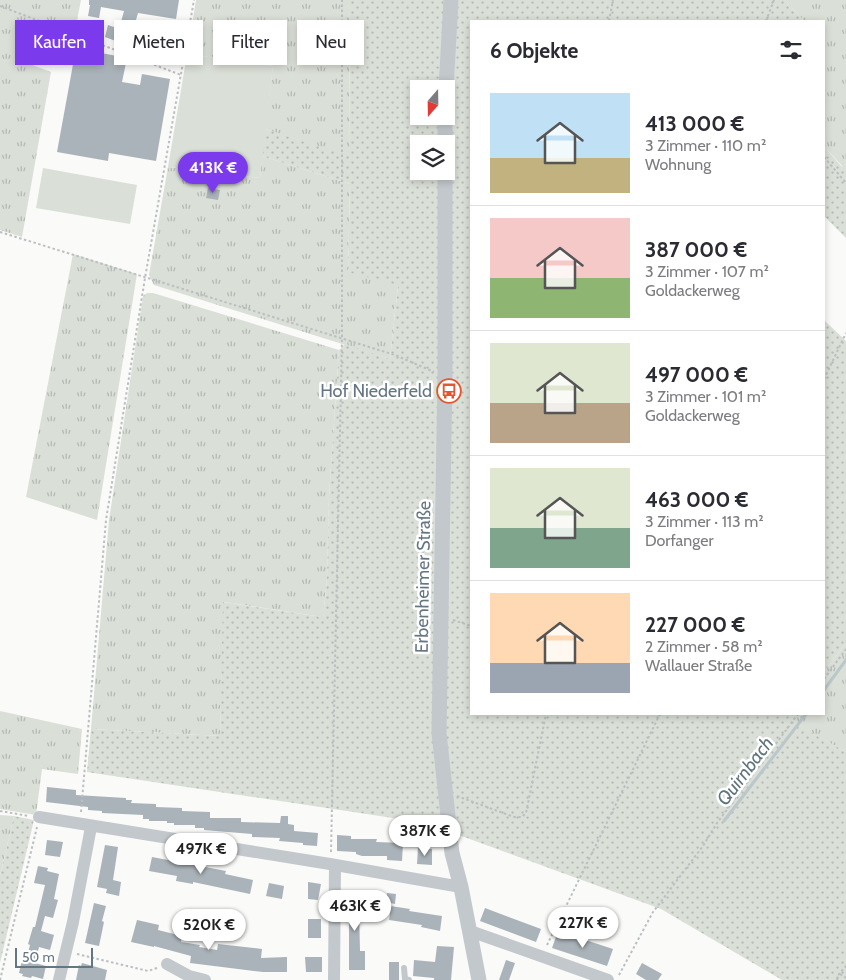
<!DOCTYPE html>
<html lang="de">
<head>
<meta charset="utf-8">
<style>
  :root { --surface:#fff; --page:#f7f7f7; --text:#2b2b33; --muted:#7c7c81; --line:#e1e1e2; --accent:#7c3aed }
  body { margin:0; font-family:Cabin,sans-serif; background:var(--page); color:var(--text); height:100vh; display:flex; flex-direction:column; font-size:19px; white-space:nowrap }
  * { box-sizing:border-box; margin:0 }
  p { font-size:16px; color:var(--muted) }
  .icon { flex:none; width:28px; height:28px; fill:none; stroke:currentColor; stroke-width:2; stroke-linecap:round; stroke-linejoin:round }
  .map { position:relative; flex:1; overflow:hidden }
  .side { position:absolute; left:470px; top:20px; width:355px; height:695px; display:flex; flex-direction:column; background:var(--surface); border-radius:0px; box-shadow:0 2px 8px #0003 }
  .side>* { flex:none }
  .hud { position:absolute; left:15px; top:20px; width:380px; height:45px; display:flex; gap:10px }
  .needle { width:32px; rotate:200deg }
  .buttons { position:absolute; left:410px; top:80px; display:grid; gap:10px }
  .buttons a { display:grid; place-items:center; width:45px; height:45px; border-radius:0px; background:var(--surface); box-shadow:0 2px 8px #0003; font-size:25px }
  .scale { position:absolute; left:15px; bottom:12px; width:78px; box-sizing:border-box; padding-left:5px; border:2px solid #657683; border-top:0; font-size:14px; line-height:18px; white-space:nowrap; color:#657683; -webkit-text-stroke:4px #fff; paint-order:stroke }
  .price { position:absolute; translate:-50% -42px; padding:0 11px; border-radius:18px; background:#fff; color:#222; font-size:16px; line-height:32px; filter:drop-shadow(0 1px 2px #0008) }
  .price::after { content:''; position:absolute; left:50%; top:30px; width:15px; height:11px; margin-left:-8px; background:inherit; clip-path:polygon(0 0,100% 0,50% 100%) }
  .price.current { background:var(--accent); color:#fff }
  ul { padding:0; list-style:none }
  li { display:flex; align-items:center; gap:15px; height:125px; padding:0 20px }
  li+li { border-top:1px solid var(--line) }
  li span { display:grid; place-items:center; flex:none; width:140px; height:100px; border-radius:0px; color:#555 }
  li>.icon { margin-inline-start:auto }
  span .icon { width:60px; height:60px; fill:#fffc; stroke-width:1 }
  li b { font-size:21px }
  h2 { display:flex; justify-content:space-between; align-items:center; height:60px; padding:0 20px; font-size:21px }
  .chip { padding:0 18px; border-radius:0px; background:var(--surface); box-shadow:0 2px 8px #0003; font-size:18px; line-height:45px }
  .chip.current { background:var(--accent); color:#fff }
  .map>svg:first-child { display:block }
  .grass { fill:url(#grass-tufts) }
  .park { fill:url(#park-dots); fill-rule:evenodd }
  .pitch { fill:#dadfd7 }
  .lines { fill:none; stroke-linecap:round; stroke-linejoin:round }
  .stream { stroke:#bbc7cb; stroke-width:3 }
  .building { fill:#aab3b9 }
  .path { stroke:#bbbfc2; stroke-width:2; stroke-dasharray:2.5 2.5; stroke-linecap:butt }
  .service { stroke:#c3c8cc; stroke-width:6 }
  .minor { stroke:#c3c8cc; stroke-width:12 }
  .tertiary { stroke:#c3c8cc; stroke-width:15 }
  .labels { text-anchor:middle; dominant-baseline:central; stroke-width:5; stroke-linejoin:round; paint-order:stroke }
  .poi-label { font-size:18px; fill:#657683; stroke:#fff; text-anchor:end }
  .street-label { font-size:18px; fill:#657683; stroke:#fff }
  .water-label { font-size:19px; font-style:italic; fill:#60757c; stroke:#fff }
</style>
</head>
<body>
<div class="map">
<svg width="846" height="980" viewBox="0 0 846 980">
  <defs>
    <pattern id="grass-tufts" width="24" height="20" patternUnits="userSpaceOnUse" patternTransform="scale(1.25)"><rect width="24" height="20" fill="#dadfd7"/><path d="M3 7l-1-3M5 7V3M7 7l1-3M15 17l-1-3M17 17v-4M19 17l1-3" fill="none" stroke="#b4b9b4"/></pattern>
    <pattern id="park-dots" width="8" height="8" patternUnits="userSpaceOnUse" patternTransform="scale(1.25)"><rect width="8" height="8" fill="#dadfd7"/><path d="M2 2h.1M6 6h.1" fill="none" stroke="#b4b9b4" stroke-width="1.8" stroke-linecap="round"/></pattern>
  </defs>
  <rect width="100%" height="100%" fill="#fafaf8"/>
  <g class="grass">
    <polygon points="0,0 81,0 74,35 37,23 27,63 51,72 22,237 0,230"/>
    <polygon points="196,0 349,0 350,157 265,129 273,66 187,54"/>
    <polygon points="785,0 846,0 846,159 843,167 824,146 824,21 804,21"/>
    <polygon points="262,156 350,184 348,271 398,284 390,359 154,285 149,275 168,167 260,178"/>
    <polygon points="73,254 137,274 97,520 26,497"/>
    <polygon points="147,293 153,293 339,350 329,496 327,579 323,617 224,602 220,736 91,729 109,520 143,296"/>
    <polygon points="846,643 846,752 787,719 791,714 824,714 824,672"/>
    <polygon points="0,711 82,729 78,774 42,769 36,815 0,809"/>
    <polygon points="0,815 14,816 0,876"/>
  </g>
  <g class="park">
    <path d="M349,0H785L804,21H471V714H791L788,719L846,752V980H782L661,909L426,823L87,772L91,729L220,736L223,602L323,617L327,579L329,496L339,350L345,344L390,359L398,285L348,272L350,184L262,156L265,129L350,156ZM419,89H446V116H419ZM419,144H446V171H419Z"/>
    <polygon points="824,146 842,167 846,159 846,238 824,216"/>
    <polygon points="824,320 846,341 846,643 824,672"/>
    <polygon points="14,816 34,820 0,963 0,876"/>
  </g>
  <g class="pitch">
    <circle cx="50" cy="49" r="15"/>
    <polygon points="187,54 273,66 260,178 168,167"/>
    <polygon points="43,168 137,185 130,224 36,208"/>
  </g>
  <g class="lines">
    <g class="stream">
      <polyline points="824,690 846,660"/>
      <polyline points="724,821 806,714"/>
    </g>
  </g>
  <g class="building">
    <polygon points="89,0 179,0 176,19 138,13 132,34 148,40 150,36 177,46 171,62 105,37 108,25 119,29 124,11 101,7 99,18 88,16 90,5 89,5"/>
    <polygon points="76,48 127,58 122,82 140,85 142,74 170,79 156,161 109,153 108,161 57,152"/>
    <polygon points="208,188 220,190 218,200 206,198"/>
    <polygon points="47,787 76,790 76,795 126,798 126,800 132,800 131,803 156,804 156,807 182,808 182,811 210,812 210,818 241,818 241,822 280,823 281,816 288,816 288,824 294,825 294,831 318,833 317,846 303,845 303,843 279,841 280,838 252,837 252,834 204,830 204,828 195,828 195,825 174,825 174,823 167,823 167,821 149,821 149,819 143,819 143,815 102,813 102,811 88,810 88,807 46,802"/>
    <polygon points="337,835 351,836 351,839 377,839 376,842 403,843 402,861 387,860 387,856 362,856 356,854 356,852 337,851"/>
    <polygon points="47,840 63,842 60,857 45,855"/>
    <polygon points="105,845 118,847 113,880 121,882 119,896 106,893 107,889 97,887"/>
    <polygon points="418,848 432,849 432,865 417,864"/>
    <polygon points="152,857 226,871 225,874 253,880 250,894 193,882 193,884 176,881 177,876 149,871"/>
    <polygon points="38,866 48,868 47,871 59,874 54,899 58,900 53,918 45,916 41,931 54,935 50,950 39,947 35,963 46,966 43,979 32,976 31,978 22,976 23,974 19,973 22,960 26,961 30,945 28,944 33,927 35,927 45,885 34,883"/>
    <polygon points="308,882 321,884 318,900 308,899"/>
    <polygon points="269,883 284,886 282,899 266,896"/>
    <polygon points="350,891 365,894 363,908 359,907 360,951 365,951 365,970 349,970 349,910 347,910"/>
    <polygon points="387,893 396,894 395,904 386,902"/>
    <polygon points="94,903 106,906 102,921 104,922 99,946 85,943"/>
    <polygon points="391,906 410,909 409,911 442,916 440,931 421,927 422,925 389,920"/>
    <polygon points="485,908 541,929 536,942 480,921"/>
    <rect x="308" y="919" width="13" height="19"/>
    <polygon points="137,920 159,925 158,930 182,936 181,942 200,945 199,947 217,950 218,944 262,949 261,958 287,957 287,972 263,972 190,963 191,956 154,946 154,947 131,942"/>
    <polygon points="558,931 613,949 607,966 552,948"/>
    <polygon points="437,946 454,947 451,980 434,980 434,978 413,976 414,960 435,962"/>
    <polygon points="305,957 322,957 322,972 306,972"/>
    <polygon points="506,960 515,963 509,980 499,980"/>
    <rect x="389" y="962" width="10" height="18"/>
    <polygon points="82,963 107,970 105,980 76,980 79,965 81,966"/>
    <polygon points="642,963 662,974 658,980 646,980 636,974"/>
  </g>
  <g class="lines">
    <g class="path">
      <polyline points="0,6 181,75"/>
      <polyline points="609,21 613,0"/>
      <polyline points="766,21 774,0"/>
      <polyline points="824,157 846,183"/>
      <polyline points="0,232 395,355 434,372"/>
      <polyline points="824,379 846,333"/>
      <polyline points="453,620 471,626"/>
      <polyline points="824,679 846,649"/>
      <polyline points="457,796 514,817 522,817 526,813 546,714"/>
      <polyline points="0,811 29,816"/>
      <polyline points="81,812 106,520 145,278 194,0"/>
      <polyline points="331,852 342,338 342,0"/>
      <polyline points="547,945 660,714"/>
      <polyline points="77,954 148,971 157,968"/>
      <polyline points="840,974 846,978"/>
      <polyline points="619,975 653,912 703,846 717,823 798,714"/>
      <polyline points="0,980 37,827"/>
      <polyline points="837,980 839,974 846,966"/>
    </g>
    <polyline class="service" points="404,968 405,979 409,980"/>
    <g class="minor">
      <polyline points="39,817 330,864 461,887"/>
      <polyline points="470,931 608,980"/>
      <polyline points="167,964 189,976 205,980"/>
      <polyline points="59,980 73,922 91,827"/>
      <polyline points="334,980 335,865"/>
    </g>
    <g class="tertiary">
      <polyline points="446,89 451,0"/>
      <polyline points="445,144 445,116"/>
      <polyline points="445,171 445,377 439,733 452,853 461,887 479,980"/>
    </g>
  </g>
  <defs>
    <g id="bus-ring" transform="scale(1.25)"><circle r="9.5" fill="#fff" stroke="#e4572e" stroke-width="1.5"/><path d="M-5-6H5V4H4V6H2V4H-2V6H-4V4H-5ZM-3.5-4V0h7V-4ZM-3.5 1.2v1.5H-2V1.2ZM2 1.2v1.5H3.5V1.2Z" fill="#e4572e"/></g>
  </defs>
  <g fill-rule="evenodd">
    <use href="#bus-ring" x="449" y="391"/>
  </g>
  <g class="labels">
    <g class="poi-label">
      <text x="432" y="391">Hof Niederfeld</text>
    </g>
    <g class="street-label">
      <text transform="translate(423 577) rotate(-89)">Erbenheimer Straße</text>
    </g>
    <g class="water-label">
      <text transform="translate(745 771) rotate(-53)">Quirnbach</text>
    </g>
  </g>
</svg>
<div class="buttons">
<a><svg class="needle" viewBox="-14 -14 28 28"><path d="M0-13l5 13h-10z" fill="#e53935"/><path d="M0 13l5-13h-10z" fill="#7c7c81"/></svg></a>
<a><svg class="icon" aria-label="layers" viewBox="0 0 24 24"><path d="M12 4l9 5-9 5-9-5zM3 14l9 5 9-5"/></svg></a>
</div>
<div class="scale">50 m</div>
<b class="price current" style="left:213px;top:194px">413K €</b>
<b class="price" style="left:425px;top:857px">387K €</b>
<b class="price" style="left:201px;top:875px">497K €</b>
<b class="price" style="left:355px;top:932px">463K €</b>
<b class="price" style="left:583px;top:949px">227K €</b>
<b class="price" style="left:209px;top:951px">520K €</b>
<div class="hud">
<a class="chip current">Kaufen</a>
<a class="chip">Mieten</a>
<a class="chip">Filter</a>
<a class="chip">Neu</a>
</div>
<section class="side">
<h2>6 Objekte<svg class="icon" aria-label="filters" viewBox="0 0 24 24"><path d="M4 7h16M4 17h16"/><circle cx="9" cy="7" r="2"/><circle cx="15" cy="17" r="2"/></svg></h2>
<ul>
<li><span style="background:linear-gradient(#bfe0f5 65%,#c2b280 0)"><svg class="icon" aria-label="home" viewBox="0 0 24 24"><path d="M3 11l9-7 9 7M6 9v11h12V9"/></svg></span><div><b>413 000 €</b><p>3 Zimmer · 110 m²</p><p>Wohnung</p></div></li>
<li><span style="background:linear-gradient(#f6c9c9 60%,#8fb573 0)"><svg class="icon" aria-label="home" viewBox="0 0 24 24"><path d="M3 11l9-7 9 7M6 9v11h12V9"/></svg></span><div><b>387 000 €</b><p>3 Zimmer · 107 m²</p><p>Goldackerweg</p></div></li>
<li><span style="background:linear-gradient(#dfe7d0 60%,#b9a48a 0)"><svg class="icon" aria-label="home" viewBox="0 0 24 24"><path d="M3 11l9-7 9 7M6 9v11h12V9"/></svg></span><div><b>497 000 €</b><p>3 Zimmer · 101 m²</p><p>Goldackerweg</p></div></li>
<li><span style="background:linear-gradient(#dfe7d0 60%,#7fa58c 0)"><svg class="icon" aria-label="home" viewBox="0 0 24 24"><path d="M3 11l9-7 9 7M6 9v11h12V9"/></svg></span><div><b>463 000 €</b><p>3 Zimmer · 113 m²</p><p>Dorfanger</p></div></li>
<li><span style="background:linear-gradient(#ffd9b3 70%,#9aa5b1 0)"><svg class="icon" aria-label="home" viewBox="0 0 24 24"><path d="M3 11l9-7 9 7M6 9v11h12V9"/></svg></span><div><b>227 000 €</b><p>2 Zimmer · 58 m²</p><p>Wallauer Straße</p></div></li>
</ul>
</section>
</div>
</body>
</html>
